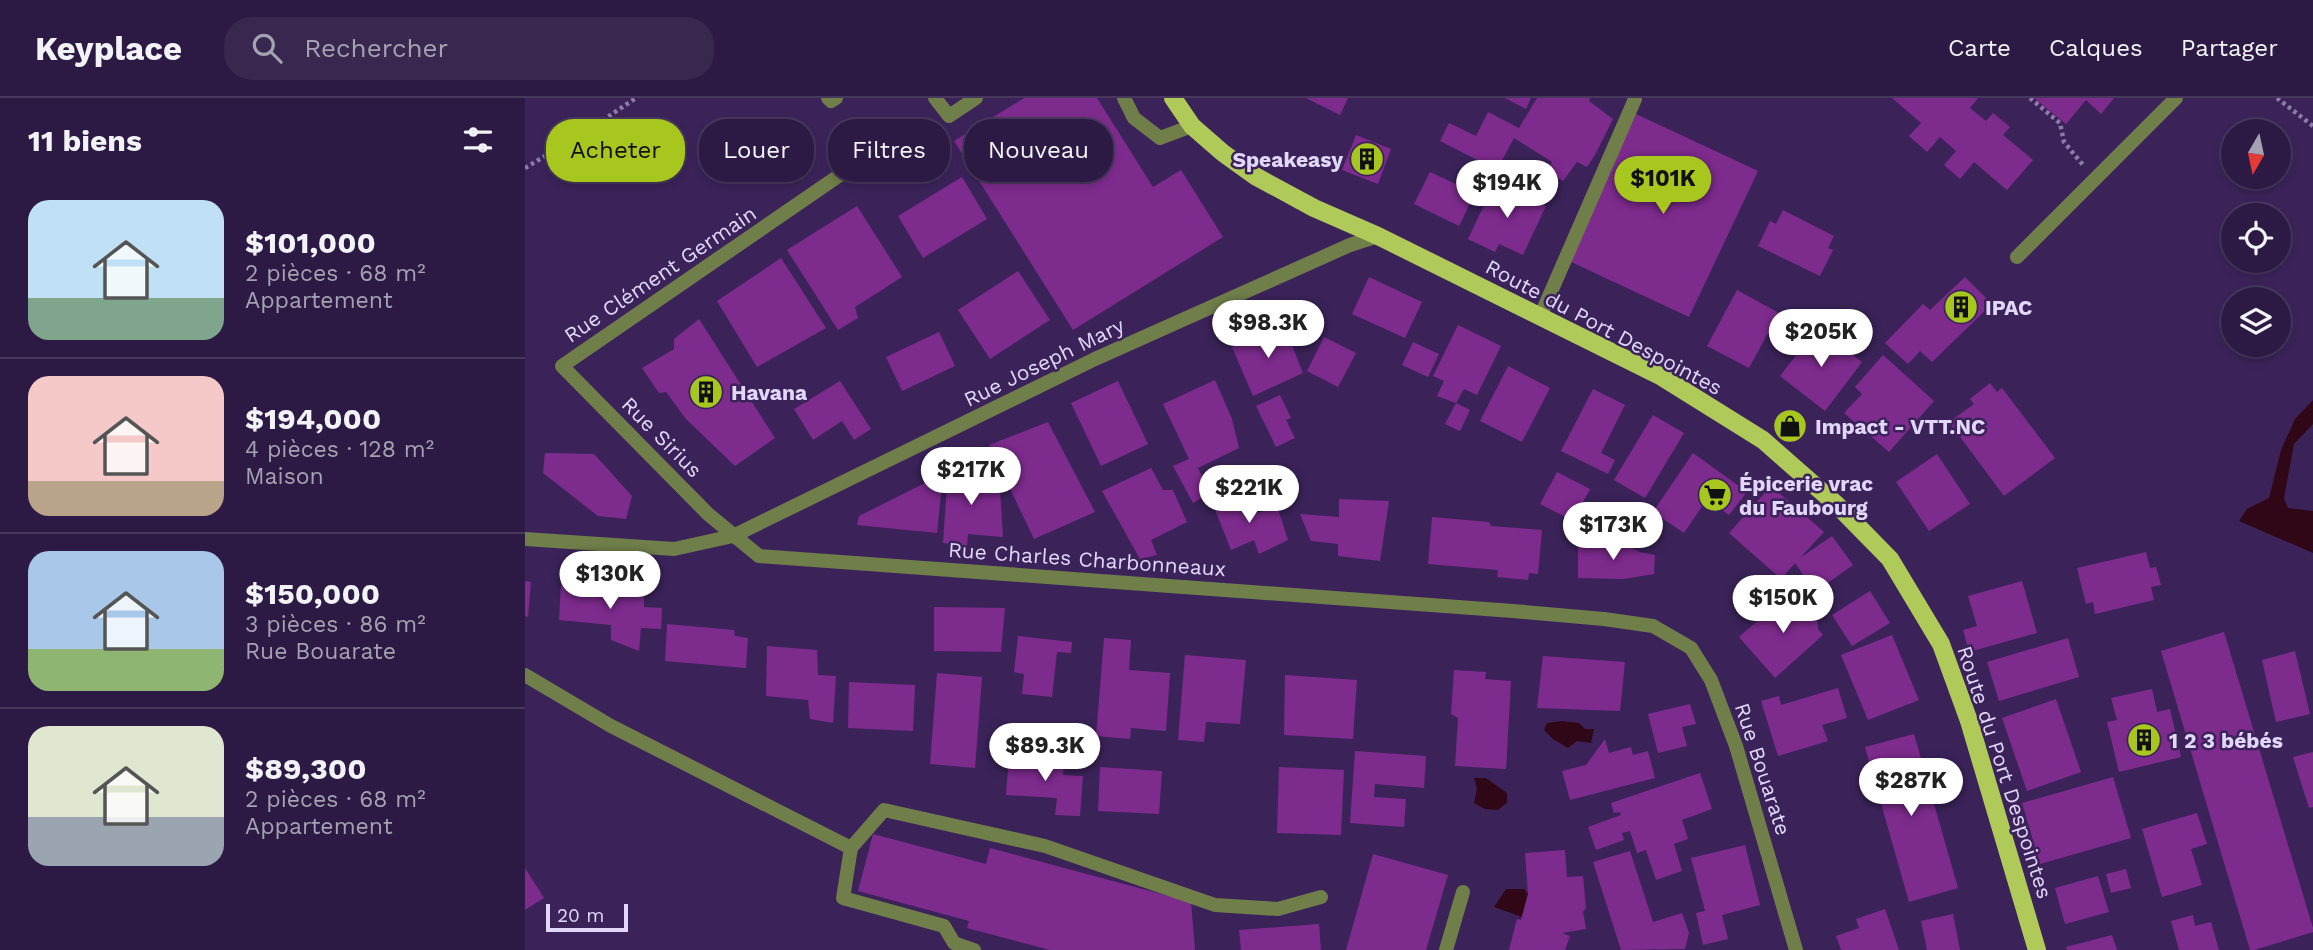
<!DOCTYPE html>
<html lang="fr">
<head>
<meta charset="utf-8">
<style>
  :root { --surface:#2c1a44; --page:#38274f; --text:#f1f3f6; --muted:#a6a1b2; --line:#48385d; --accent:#a7c71e }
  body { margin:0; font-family:"Work Sans",sans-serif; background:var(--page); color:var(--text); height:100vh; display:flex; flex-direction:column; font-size:26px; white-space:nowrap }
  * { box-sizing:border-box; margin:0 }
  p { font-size:23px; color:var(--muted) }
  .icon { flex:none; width:38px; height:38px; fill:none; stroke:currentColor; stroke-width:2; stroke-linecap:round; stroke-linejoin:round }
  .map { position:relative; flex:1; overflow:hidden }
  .drawer { display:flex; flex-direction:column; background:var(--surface); width:525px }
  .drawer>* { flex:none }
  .hud { position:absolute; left:21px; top:21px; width:665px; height:63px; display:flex; gap:14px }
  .needle { width:46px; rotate:189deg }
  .tools { position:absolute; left:1696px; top:21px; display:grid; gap:14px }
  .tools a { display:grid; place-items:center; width:70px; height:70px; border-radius:50%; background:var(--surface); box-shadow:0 4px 10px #0003,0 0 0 2px var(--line); font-size:35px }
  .scale { position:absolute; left:21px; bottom:18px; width:82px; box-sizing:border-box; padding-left:7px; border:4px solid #e2d7f9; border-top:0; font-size:19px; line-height:24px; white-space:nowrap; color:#e2d7f9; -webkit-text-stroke:5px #3b235a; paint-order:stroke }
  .price { position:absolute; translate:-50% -60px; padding:0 16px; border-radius:24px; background:#fff; color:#222; font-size:23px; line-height:46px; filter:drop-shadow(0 2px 4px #0008) }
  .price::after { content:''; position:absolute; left:50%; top:42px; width:21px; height:16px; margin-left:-10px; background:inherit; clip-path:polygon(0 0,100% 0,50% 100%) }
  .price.current { background:var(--accent); color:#111 }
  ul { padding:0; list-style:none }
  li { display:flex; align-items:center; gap:21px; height:175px; padding:0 28px }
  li+li { border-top:2px solid var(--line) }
  li span { display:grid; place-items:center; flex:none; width:196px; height:140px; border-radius:21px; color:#555 }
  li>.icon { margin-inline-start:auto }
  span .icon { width:84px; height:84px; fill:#fffc; stroke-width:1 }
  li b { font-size:30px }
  h2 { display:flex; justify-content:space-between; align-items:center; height:84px; padding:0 28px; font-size:30px }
  .pill { padding:0 24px; border-radius:28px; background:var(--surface); box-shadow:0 4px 10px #0003,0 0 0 2px var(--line); font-size:24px; line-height:63px }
  .pill.current { background:var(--accent); color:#111 }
  header { display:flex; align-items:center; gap:42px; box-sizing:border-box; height:98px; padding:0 35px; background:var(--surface); border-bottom:2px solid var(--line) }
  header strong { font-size:33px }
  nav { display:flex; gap:38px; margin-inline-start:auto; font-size:24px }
  .search { width:490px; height:63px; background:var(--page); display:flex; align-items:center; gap:18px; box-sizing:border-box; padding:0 24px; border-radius:28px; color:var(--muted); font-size:26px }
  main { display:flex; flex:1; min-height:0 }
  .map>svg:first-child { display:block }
  .water { fill:#300717 }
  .building { fill:#7e2b8e }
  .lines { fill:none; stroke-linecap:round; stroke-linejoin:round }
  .path { stroke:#8d7ba8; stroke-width:4.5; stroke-dasharray:3.5 3.5; stroke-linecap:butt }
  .lane { stroke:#707e4a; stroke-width:14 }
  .street { stroke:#707e4a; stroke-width:14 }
  .primary { stroke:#afca58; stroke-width:18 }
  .labels { text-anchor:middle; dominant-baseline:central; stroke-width:5; stroke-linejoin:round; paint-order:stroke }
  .poi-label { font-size:21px; font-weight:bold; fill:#e2d7f9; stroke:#3b235a; text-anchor:start }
  .street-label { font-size:21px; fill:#e2d7f9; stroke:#3b235a }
</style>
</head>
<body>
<header>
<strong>Keyplace</strong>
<div class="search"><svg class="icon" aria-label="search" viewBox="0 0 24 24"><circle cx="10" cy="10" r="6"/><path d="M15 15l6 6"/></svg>Rechercher</div>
<nav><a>Carte</a><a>Calques</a><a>Partager</a></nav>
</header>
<main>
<section class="drawer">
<h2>11 biens<svg class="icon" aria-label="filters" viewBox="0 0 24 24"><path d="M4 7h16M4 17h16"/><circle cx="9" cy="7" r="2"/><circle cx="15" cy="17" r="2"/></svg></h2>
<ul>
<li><span style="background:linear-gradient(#bfe0f5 70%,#7fa58c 0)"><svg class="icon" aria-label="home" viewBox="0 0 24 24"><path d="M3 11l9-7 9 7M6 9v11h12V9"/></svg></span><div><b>$101,000</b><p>2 pièces · 68 m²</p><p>Appartement</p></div></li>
<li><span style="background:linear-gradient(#f6c9c9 75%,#b9a48a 0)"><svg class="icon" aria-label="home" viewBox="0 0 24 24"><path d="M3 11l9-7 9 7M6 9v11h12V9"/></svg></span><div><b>$194,000</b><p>4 pièces · 128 m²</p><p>Maison</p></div></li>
<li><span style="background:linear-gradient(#a9c7e8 70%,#8fb573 0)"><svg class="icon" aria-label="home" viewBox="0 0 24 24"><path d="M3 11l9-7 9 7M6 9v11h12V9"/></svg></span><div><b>$150,000</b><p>3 pièces · 86 m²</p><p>Rue Bouarate</p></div></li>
<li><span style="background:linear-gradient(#dfe7d0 65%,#9aa5b1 0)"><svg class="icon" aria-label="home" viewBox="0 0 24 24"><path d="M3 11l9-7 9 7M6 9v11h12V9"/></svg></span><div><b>$89,300</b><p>2 pièces · 68 m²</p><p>Appartement</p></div></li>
</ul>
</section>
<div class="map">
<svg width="1788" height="852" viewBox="0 0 1788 852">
  <rect width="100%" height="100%" fill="#3b235a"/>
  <g class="water">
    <polygon points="1788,302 1788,326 1769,346 1759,400 1763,410 1788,413 1788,455 1714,423 1722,411 1744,400 1756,352 1770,321"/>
    <polygon points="1037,623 1054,625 1060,631 1069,631 1066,645 1052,643 1043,650 1028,641 1019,632 1022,625"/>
    <polygon points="949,680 961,680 982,695 982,705 973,712 960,711 949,705 952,691"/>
    <polygon points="981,791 999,791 1003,796 997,819 969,809"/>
  </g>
  <g class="building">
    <polygon points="499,0 572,0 628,89 656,72 698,139 548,232 429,43"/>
    <polygon points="781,0 823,0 815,17"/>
    <polygon points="980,0 1006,0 1001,11"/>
    <polygon points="1012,0 1065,0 1064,3 1088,21 1070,57 1062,69 1052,64 1038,83 1022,73 1027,64 989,40 972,72 915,43 924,25 951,38 963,14 994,30"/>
    <polygon points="1367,0 1453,0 1445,10 1461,23 1468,15 1485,29 1478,37 1508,62 1482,92 1449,64 1435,81 1419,67 1431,53 1415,39 1402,54 1384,38 1396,25"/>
    <polygon points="1509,0 1589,0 1576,16 1561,2 1541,26"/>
    <polygon points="1111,16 1233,73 1164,219 1042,162"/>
    <polygon points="831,37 866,51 853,86 817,72"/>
    <polygon points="905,74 950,95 934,128 889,106"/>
    <polygon points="437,79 462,121 398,160 373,118"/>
    <polygon points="970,84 1021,108 998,157 974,146 970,154 943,141"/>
    <polygon points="332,108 377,179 330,209 333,220 313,232 262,152"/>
    <polygon points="1258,112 1309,138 1303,150 1308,152 1295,178 1233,148 1245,123 1251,126"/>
    <polygon points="256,160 301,230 232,269 192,203"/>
    <polygon points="493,173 525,222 465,261 433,212"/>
    <polygon points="844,179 897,204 880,240 827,216"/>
    <polygon points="1440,179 1467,206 1407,264 1395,253 1383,266 1360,245 1398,206 1405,212"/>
    <polygon points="1212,192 1254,215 1224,270 1182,248"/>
    <polygon points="174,221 250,340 210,368 161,321 141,294 134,295 117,270 149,251 149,241"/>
    <polygon points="759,227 778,275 728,298 707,249"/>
    <polygon points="933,227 976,248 952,297 939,291 931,305 912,298 919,283 908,278"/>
    <polygon points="1292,230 1337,264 1300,313 1255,278"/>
    <polygon points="414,234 430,268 377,293 361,259"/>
    <polygon points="799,239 831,255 813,289 782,273"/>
    <polygon points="888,244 914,256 903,279 877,267"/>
    <polygon points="1358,257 1409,303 1364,354 1319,315 1337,296 1330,289"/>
    <polygon points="983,268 1025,290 997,344 955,323"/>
    <polygon points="690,282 707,321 714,350 673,370 685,395 668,405 648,368 664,361 638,306"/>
    <polygon points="315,283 346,331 329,342 317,323 288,342 269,311"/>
    <polygon points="593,283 623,346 576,368 546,305"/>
    <polygon points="1465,285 1472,294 1477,290 1530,360 1479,398 1424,324 1449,306 1445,301"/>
    <polygon points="1068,291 1100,307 1076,355 1090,362 1083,376 1036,353"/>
    <polygon points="755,297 766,320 761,322 770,340 751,349 731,308"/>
    <polygon points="931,305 945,312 935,333 920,326"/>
    <polygon points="1128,317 1159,335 1120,400 1089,382"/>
    <polygon points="523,324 570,414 509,441 464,347"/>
    <polygon points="20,355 69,356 107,398 101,421 73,418 18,375"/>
    <polygon points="1168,355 1222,394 1204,417 1182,401 1159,435 1128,414"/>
    <polygon points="1412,356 1445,406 1404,433 1371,384"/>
    <polygon points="626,370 638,392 648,392 662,424 626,442 632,457 615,461 577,393"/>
    <polygon points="423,371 460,371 459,389 475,390 478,439 443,436 442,448 418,445"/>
    <polygon points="1032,374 1065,391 1048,423 1015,406"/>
    <polygon points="418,376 412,435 332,427 334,418"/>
    <polygon points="1246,388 1299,434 1275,460 1307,438 1328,467 1290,494 1270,465 1256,481 1204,435"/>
    <polygon points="715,396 725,416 753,411 763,442 734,456 729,442 706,452 687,404"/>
    <polygon points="814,401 864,403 855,463 813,458 813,446 786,443 775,416 814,419"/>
    <polygon points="907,419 964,424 966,428 1017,432 1013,476 1004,475 1003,482 972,479 973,472 903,466"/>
    <polygon points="1053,444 1101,447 1115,454 1130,457 1129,476 1099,481 1053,480"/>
    <polygon points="1621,454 1625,470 1631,469 1636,487 1626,489 1629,502 1570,516 1568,504 1561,506 1552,470"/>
    <polygon points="0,483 6,484 3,519 0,518"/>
    <polygon points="1497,483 1512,535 1444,554 1438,532 1452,528 1443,498"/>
    <polygon points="36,486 119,491 119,509 137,510 136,531 116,530 114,553 86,542 86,527 34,522"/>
    <polygon points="1345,493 1365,525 1327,548 1307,517"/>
    <polygon points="1262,497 1268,503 1282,503 1292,517 1293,531 1298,537 1250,580 1214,539"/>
    <polygon points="409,509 480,510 476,554 409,553"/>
    <polygon points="142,526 209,532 210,538 223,540 221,570 140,563"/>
    <polygon points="1699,534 1788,830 1788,834 1729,852 1725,852 1636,553"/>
    <polygon points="1367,537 1394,602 1343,622 1316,557"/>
    <polygon points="493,538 547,544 546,555 532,554 527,599 497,596 499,576 489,574"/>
    <polygon points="579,540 606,542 604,572 645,575 641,633 606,630 605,641 571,638"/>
    <polygon points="1543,540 1554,579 1474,603 1462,564"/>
    <polygon points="242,548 292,552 293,577 311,578 308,625 285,621 283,602 241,598"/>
    <polygon points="1770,553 1785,616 1751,624 1737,562"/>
    <polygon points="660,557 721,562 715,626 681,624 679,644 653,642"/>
    <polygon points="1018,558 1100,564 1095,613 1012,610"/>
    <polygon points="929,572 961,574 960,581 986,583 981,671 930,668 933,620 926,616"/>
    <polygon points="412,575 457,579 450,670 405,666"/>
    <polygon points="760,577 832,582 828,641 759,637"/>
    <polygon points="324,584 390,587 388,633 323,630"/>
    <polygon points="1313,590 1322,620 1297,627 1303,643 1253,658 1236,603 1254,598 1256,607"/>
    <polygon points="1627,591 1632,614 1645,611 1656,659 1594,674 1582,624 1592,622 1586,600"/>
    <polygon points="1531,601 1556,674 1502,693 1477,620"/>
    <polygon points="1165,606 1171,626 1157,629 1162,648 1133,655 1123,616"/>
    <polygon points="1389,636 1433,790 1384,804 1340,649"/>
    <polygon points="1080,641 1084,655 1106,649 1108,657 1123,653 1130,680 1045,702 1037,673 1061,667"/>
    <polygon points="830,653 901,658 899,690 850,686 849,699 881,701 879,729 825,725"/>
    <polygon points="1788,654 1788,709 1784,710 1768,659"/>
    <polygon points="484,658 539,662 538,677 558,678 555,718 530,717 532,700 481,697"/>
    <polygon points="575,669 637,673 634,716 573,713"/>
    <polygon points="754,669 819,672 816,737 752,735"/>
    <polygon points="1175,675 1187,711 1157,722 1163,741 1149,746 1157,773 1131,782 1121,752 1112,755 1105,733 1097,735 1099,742 1071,752 1063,729 1096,717 1095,714 1089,715 1086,705"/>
    <polygon points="1588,679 1606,740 1515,766 1497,705"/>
    <polygon points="1672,715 1682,746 1666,751 1677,787 1637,799 1617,731"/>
    <polygon points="348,736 461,766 465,750 666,804 670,852 525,852 442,830 444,823 333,793"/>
    <polygon points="1220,747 1235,807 1197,817 1203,841 1178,847 1171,815 1180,813 1166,760"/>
    <polygon points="1040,752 1042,779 1058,778 1061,810 1058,814 1061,831 1037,835 1045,838 1040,852 984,852 992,821 996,822 1003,796 1000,755"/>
    <polygon points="1105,753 1128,824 1157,815 1164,835 1160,851 1096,852 1068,764"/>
    <polygon points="848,756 923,777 901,852 821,852"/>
    <polygon points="0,770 19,800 0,812"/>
    <polygon points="1601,771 1606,790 1586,795 1581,776"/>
    <polygon points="1573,778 1584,814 1540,826 1530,790"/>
    <polygon points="1360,811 1374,852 1316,852 1311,838 1334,830 1331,821"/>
    <polygon points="1428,816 1435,852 1402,852 1396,823"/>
    <polygon points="1668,817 1670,828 1686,824 1694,852 1654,852 1646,823"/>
    <polygon points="794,826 796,852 716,852 714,832"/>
    <polygon points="1587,837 1592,852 1542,852 1541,849"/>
  </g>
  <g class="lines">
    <g class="path">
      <polyline points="1505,0 1535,25 1539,44 1558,67"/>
      <polyline points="1752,0 1788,28"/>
      <polyline points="0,70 57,36 111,0"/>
    </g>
    <g class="lane">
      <polyline points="303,0 306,3 311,0"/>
      <polyline points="410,0 424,18 451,0"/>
      <polyline points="599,0 609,20 635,40 667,28"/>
      <polyline points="1492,159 1651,0"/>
      <polyline points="1015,219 1110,1"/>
      <polyline points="0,577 86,628 326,750 318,800 419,828 429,845 449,852"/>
      <polyline points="326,750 359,712 520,748 690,807 753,811 796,799"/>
      <polyline points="921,852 938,794"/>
    </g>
    <g class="street">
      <polyline points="360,46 37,268 183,416 234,458 988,513 1079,521 1128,528 1166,550 1186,582 1211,648 1271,852"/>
      <polyline points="0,441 149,451 208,438 570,261 825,147 853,138"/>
    </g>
    <polyline class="primary" points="648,0 667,28 698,55 730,78 789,110 853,138 1137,279 1238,342 1312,407 1365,461 1416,546 1444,623 1512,852"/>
  </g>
  <defs>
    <g id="building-disc" transform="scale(1.75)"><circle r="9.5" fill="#a7c71e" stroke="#3b235a"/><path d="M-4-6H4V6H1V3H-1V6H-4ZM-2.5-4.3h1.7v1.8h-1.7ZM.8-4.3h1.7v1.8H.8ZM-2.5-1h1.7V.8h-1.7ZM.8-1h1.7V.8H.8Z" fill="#111"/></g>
    <g id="shop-disc" transform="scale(1.75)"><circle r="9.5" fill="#a7c71e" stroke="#3b235a"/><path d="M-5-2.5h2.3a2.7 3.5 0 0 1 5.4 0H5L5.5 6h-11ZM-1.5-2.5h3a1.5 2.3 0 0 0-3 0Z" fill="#111"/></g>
    <g id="supermarket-disc" transform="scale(1.75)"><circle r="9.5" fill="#a7c71e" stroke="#3b235a"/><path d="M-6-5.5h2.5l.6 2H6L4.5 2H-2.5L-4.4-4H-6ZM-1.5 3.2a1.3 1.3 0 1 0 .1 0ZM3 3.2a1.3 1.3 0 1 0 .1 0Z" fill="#111"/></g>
  </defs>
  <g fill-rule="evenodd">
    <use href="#building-disc" x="842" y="61"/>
    <use href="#building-disc" x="1436" y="209"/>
    <use href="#building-disc" x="181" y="294"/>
    <use href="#shop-disc" x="1265" y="328"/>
    <use href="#supermarket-disc" x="1190" y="397"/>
    <use href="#building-disc" x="1619" y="642"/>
  </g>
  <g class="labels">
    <g class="poi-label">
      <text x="818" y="61" text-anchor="end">Speakeasy</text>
      <text x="1460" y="209">IPAC</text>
      <text x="206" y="294">Havana</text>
      <text x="1290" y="328">Impact - VTT.NC</text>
      <text x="1214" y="385">Épicerie vrac<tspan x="1214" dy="24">du Faubourg</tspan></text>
      <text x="1644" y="642">1 2 3 bébés</text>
    </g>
    <g class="street-label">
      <text transform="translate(135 176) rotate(-34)">Rue Clément Germain</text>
      <text transform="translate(1079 229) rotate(28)">Route du Port Despointes</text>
      <text transform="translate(519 264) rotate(-26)">Rue Joseph Mary</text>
      <text transform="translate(137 339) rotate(45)">Rue Sirius</text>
      <text transform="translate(562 461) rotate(4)">Rue Charles Charbonneaux</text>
      <text transform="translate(1238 671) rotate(72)">Rue Bouarate</text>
      <text transform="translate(1480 674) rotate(72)">Route du Port Despointes</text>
    </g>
  </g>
</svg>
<div class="tools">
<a><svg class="needle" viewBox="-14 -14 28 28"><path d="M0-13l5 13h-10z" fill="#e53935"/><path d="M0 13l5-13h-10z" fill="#a6a1b2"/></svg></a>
<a><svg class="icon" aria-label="locate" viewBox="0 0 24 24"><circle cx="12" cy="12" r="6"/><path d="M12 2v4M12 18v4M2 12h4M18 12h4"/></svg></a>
<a><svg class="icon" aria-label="layers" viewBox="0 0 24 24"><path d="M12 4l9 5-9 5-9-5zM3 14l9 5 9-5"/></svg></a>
</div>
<div class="scale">20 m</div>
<b class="price current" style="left:1138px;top:118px">$101K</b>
<b class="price" style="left:982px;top:122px">$194K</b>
<b class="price" style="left:743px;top:262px">$98.3K</b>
<b class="price" style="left:1296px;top:271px">$205K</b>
<b class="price" style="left:446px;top:409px">$217K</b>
<b class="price" style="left:724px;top:427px">$221K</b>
<b class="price" style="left:1088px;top:464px">$173K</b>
<b class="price" style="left:85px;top:513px">$130K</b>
<b class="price" style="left:1258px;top:537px">$150K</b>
<b class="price" style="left:520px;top:685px">$89.3K</b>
<b class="price" style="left:1386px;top:720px">$287K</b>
<div class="hud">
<a class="pill current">Acheter</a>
<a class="pill">Louer</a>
<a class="pill">Filtres</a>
<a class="pill">Nouveau</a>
</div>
</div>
</main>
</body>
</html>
